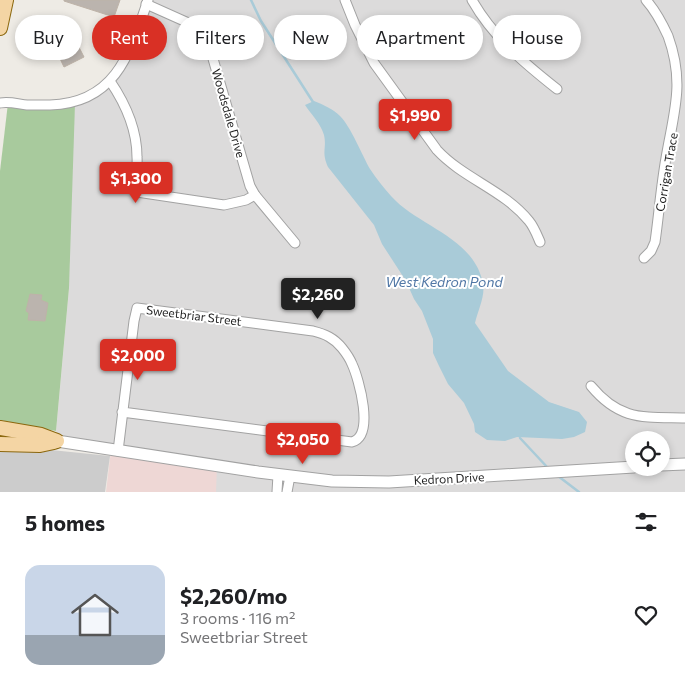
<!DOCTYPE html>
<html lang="en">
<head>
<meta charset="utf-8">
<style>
  :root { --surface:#fff; --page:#f2f2f2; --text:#202124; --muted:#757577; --accent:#d93025 }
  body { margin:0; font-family:Commissioner,sans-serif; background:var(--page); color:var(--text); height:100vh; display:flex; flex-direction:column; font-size:19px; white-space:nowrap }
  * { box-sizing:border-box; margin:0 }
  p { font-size:16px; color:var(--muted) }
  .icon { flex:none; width:28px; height:28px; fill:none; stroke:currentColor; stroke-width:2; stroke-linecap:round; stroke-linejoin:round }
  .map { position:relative; height:492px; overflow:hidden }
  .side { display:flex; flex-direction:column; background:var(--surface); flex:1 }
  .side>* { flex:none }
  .hud { position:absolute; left:15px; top:15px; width:655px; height:45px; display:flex; gap:10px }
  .tools { position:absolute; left:625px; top:431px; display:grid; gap:10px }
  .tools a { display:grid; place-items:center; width:45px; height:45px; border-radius:50%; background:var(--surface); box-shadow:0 2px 8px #0003; font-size:25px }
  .price { position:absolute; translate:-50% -42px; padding:0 11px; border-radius:5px; background:var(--accent); color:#fff; font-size:16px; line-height:32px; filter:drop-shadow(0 1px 2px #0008) }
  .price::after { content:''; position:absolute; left:50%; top:30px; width:15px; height:11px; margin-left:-8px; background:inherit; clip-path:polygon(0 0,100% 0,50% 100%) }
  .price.selected { background:#222; color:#fff }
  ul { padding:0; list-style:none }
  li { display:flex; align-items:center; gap:15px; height:125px; padding:0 25px }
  li span { display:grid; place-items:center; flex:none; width:140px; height:100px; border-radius:15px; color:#555 }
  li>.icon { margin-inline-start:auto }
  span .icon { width:60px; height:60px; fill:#fffc; stroke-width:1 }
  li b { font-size:21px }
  h2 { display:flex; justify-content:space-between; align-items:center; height:60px; padding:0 25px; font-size:21px }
  .tag { padding:0 18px; border-radius:22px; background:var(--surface); box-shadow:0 2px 8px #0003; font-size:18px; line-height:45px }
  .tag.selected { background:var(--accent); color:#fff }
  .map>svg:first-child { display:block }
  .residential { fill:#dcdbdb; fill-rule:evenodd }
  .commercial { fill:#eed7d5 }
  .religious { fill:#ccc }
  .forest { fill:#a8ca9d }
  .water { fill:#a9cbd8 }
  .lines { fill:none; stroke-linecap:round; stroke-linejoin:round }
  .stream { stroke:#a9cbd8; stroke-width:2.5 }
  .building { fill:#bbb4ae; stroke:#beb3a8 }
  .minor-casing { stroke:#a2a2a2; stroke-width:11 }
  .tertiary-casing { stroke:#a2a2a2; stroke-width:13 }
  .primary-casing { stroke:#8b670d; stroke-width:16 }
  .minor { stroke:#fff; stroke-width:9 }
  .tertiary { stroke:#fff; stroke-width:11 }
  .primary { stroke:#f4d5a4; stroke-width:14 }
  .labels { text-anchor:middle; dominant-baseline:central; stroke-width:4; stroke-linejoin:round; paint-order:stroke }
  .street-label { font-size:12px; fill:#1e1e1e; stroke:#fff }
  .water-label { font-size:14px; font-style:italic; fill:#5278a6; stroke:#fff }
</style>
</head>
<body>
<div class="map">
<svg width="685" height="492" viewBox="0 0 685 492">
  <rect width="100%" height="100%" fill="#eeebe5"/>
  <path class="residential" d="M147,0H685V492H216L137,448L57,435L56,431L69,288L70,178L75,101L108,83L129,53ZM634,440H661V468H634Z"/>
  <polygon class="commercial" points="111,450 217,465 216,492 106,492"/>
  <polygon class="religious" points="12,446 110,456 105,492 0,492 0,448"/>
  <polygon class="forest" points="8,103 75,104 69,288 56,431 0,420 0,171"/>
  <path class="water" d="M314,101C324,105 333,109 340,116C351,127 362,155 370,169C376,178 384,188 391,196C418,226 470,236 482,279C487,294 478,309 475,323L508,371L549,402L579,412L587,422L585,432L574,437L562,439L517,437L505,441L487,440L475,432L474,424L464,403L448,384L439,366L433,353V339L422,311L414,299L406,281L382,244L374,225L328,167C321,152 327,148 324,135C321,124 311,114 305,105Z"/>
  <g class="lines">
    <g class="stream">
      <polyline points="251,0 261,21 313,102"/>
      <polyline points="520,438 548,468"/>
      <polyline points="558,476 579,492"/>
    </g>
  </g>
  <g class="building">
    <polygon points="64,0 120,0 114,17 64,1"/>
    <polygon points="319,22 330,42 316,49 305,28"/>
    <polygon points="67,24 84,57 64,67 55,48 51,50 46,40 50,38 48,33 58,27"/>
    <polygon points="30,294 42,295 41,300 48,303 45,321 28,320 29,313 26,311"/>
  </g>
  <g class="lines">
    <g class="minor-casing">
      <g id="minor">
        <path d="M345,0L355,25L374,63L437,150C464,179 504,190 529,221C534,227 537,235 540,242"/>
        <path d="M472,0C493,37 524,63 557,89"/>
        <polyline points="146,4 193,25 204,34 209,45 250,186 255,195 295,243"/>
        <path d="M110,81C125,103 137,130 137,157C138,168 134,181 137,192L224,205L246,200L255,195"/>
        <path d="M0,103C9,101 18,104 27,105C34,105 43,105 50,105C116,103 130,53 148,0"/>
        <path d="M644,258L651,251L655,242C659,214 661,186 666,158C674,111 685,83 668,36C662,23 655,10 646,0"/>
        <path d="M591,386C620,421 643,417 685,418"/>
        <path d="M118,451L134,321L137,308L313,331C325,334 334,338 342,348C346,353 350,359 352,364C359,379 375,436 352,442L122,412"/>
        <polyline points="277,492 278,475"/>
        <polyline points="287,492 290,476"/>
      </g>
    </g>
    <g class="tertiary-casing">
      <g id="tertiary">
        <polyline points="57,441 258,472 332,481 389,482 634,467"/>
        <polyline points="661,465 685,464"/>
      </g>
    </g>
    <g class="primary-casing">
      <g id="primary">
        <polyline points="0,28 6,0"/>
        <polyline points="0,428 41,435 57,441"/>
        <polyline points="0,444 40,445 54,442"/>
      </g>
    </g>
    <use href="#minor" class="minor"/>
    <use href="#tertiary" class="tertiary"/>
    <use href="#primary" class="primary"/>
  </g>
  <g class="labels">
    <g class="street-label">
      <text transform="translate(229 113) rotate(74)">Woodsdale Drive</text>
      <text transform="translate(666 172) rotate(-80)">Corrigan Trace</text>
      <text transform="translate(194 315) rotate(7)">Sweetbriar Street</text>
      <text transform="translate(449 478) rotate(-3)">Kedron Drive</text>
    </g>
    <g class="water-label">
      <text x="444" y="281">West Kedron Pond</text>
    </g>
  </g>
</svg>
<div class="tools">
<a><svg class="icon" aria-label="locate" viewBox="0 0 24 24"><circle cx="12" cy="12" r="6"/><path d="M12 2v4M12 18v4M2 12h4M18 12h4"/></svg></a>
</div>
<b class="price" style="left:415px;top:141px">$1,990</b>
<b class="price" style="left:136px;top:204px">$1,300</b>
<b class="price selected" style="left:318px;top:320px">$2,260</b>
<b class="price" style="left:138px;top:381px">$2,000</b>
<b class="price" style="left:303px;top:465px">$2,050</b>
<div class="hud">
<a class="tag">Buy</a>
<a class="tag selected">Rent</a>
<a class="tag">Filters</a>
<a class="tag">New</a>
<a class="tag">Apartment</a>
<a class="tag">House</a>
</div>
</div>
<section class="side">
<h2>5 homes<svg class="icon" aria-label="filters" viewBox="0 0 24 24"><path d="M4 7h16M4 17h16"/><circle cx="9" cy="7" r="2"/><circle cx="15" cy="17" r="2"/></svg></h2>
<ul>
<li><span style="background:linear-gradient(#c9d6e8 70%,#9aa5b1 0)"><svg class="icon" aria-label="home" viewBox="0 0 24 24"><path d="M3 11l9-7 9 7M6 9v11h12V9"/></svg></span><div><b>$2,260/mo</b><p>3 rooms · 116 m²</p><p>Sweetbriar Street</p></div><svg class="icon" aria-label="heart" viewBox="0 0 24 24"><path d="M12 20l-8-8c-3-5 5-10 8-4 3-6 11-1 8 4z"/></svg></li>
</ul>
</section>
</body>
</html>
